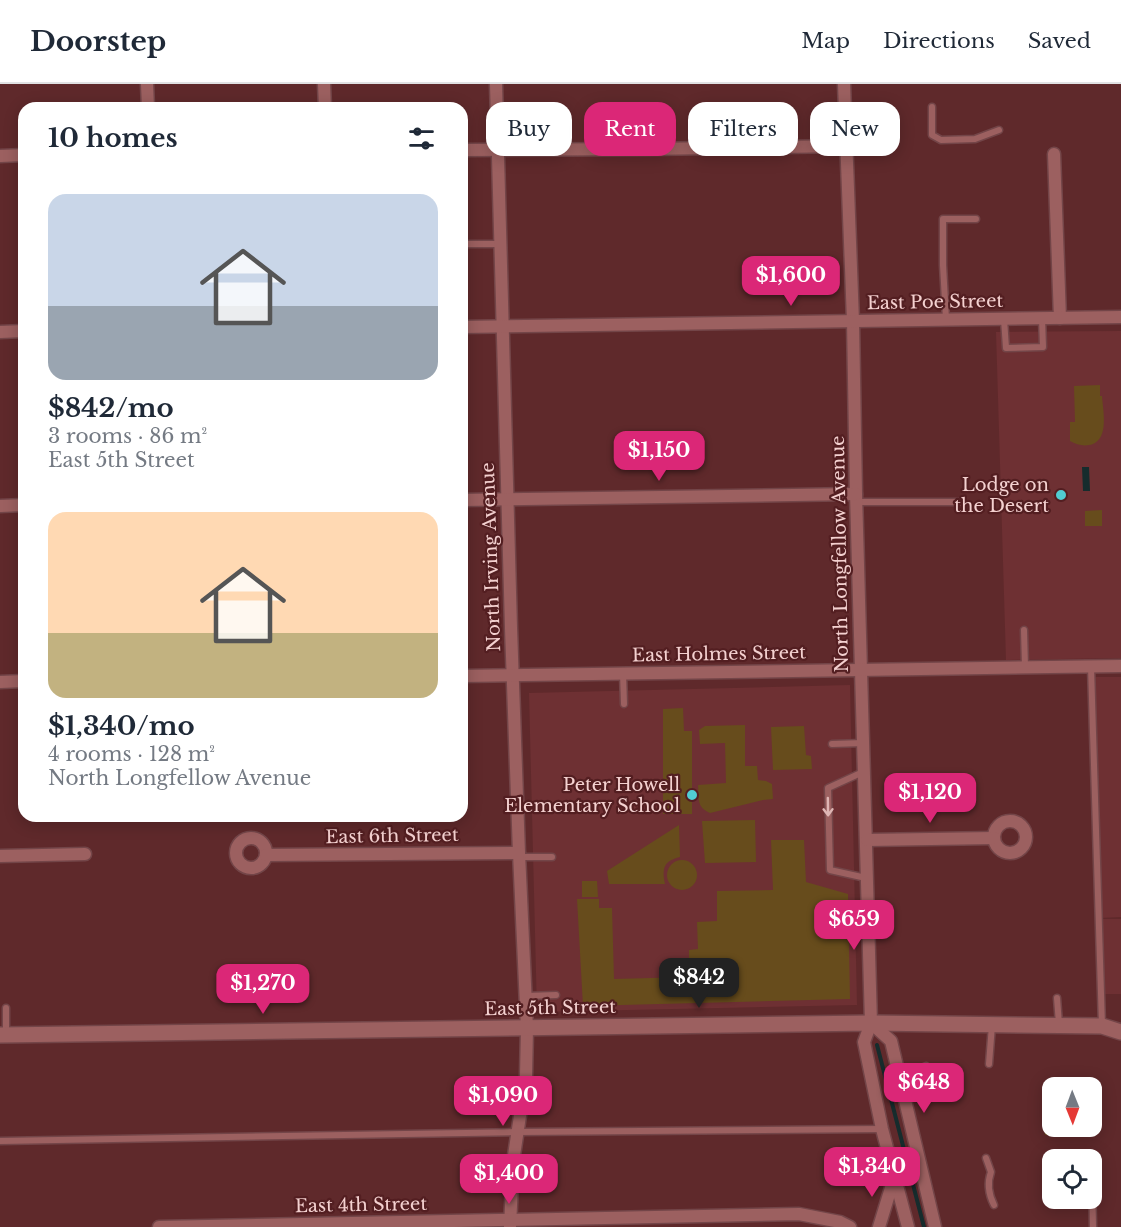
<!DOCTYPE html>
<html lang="en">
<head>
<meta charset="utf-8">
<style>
  :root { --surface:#fff; --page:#f2f2f3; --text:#1f2937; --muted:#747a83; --line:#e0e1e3; --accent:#db2777 }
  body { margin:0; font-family:"Libre Baskerville",serif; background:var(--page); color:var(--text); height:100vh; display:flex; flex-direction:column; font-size:22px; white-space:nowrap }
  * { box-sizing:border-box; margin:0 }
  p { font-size:20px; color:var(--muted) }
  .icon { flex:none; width:33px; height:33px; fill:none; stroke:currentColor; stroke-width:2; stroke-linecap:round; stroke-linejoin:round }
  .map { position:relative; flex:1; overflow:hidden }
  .side { position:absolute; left:18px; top:18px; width:450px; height:720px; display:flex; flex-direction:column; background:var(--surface); border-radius:18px; box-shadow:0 3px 15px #0003 }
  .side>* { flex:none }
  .top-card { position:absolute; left:486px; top:18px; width:544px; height:54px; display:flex; gap:12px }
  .needle { width:39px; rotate:179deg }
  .fabs { position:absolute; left:1042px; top:993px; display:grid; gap:12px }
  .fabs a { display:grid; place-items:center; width:60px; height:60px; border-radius:12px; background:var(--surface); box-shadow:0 3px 15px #0003; font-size:30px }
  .price { position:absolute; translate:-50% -51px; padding:0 14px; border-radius:12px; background:var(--accent); color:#fff; font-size:20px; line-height:39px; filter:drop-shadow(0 2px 3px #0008) }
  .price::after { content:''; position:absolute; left:50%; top:36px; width:18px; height:14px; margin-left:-9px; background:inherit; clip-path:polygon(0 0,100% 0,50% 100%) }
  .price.active { background:#222; color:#fff }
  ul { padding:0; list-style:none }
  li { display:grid; align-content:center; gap:12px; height:318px; padding:0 30px }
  li span { display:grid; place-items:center; height:186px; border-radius:18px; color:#555 }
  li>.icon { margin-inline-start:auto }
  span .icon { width:108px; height:108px; fill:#fffc; stroke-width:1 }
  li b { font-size:26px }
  h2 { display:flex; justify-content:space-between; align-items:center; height:72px; padding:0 30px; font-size:26px }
  .pill { padding:0 21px; border-radius:18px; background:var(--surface); box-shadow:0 3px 15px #0003; font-size:21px; line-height:54px }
  .pill.active { background:var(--accent); color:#fff }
  header { display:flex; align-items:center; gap:36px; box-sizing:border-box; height:84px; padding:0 30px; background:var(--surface); border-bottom:2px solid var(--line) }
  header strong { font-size:28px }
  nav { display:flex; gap:33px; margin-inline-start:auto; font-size:21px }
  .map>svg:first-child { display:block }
  .built { fill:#6e3033 }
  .green { fill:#674c1c }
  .water { fill:#162c2d }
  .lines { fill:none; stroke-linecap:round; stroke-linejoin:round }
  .stream { stroke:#162c2d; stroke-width:4 }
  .service-casing { stroke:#734548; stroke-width:9 }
  .minor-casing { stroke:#734548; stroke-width:15 }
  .tertiary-casing { stroke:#734548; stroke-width:18 }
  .service { stroke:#9c6060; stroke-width:6 }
  .minor { stroke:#9c6060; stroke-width:12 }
  .tertiary { stroke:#9c6060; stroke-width:15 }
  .oneway { stroke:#deb5b4 }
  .poi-dot { fill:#51ccd2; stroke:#531e21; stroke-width:2 }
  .labels { text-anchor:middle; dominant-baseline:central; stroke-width:4.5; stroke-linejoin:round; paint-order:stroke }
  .street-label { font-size:18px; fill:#f4d1d0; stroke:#531e21 }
  .poi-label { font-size:18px; fill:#f4d1d0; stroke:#531e21; text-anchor:end }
</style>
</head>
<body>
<header>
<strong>Doorstep</strong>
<nav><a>Map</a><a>Directions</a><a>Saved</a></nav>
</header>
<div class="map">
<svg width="1121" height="1143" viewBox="0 0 1121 1143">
  <rect width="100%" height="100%" fill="#5f292b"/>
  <g class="built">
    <polygon points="1121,247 1121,574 1006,576 996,248"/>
    <polygon points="1094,593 1121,593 1121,833 1100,834"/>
    <polygon points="850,601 857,921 537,928 529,609"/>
    <polygon points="1101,835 1121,835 1121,910 1103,910"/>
  </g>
  <g class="green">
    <path d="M1100,301V312H1102C1103,327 1109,353 1093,360C1085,363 1077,361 1070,357V338H1075L1074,302Z"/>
    <polygon points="1102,426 1102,442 1085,442 1085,427"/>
    <polygon points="683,624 684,647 692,647 692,730 663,730 663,625"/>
    <path d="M745,641V682H757L758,696L766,697L772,700L773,715L763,716L710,729C696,723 699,714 698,701L726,699L725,659L700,660L699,646L705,642Z"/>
    <polygon points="804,642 806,671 811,672 812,685 773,686 771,643"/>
    <polygon points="755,736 756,778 705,779 702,737"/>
    <path d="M679,741L680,773C663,777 662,785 665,800H609L607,787Z"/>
    <polygon points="771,756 804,756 806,798 848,810 850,915 583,922 577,815 599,815 599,824 612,824 614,895 689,893 689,866 698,865 697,838 717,837 717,807 773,806"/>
    <circle cx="682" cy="791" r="15"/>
    <polygon points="582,797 597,797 598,813 582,813"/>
    <polygon points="1053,1029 1053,1042 1066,1043 1066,1050 1045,1051 1043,1030"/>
  </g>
  <polygon class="water" points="1082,383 1089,383 1090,407 1083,407"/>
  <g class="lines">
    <polyline class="stream" points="877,961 924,1143"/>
    <g class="service-casing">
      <g id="service">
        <polyline points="932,23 932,51 941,56 975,55 999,46"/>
        <polyline points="462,160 500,160"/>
        <polyline points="946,235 943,181 943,135 976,135"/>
        <polyline points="1004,235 1006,264 1043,263 1042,234"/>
        <polyline points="856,418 958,418"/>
        <polyline points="1024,546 1025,583"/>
        <polyline points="1091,583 1102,942"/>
        <polyline points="623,589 624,620"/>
        <polyline points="832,660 863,659"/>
        <polyline points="863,688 828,704 830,786 866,794"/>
        <polyline points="520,773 552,773"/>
        <polyline points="526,912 556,911"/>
        <polyline points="1057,914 1059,940"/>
        <polyline points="6,950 6,924"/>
        <polyline points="989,980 992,941"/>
        <polyline points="900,994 926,982"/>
        <polyline points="1089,1000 1089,1004"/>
        <polyline points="1090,1042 1090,1047"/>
        <polyline points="0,1057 518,1048 882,1045"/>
        <path d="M986,1074L991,1088C987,1099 989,1111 994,1121"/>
        <polyline points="1092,1094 1093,1143"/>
      </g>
    </g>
    <g class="minor-casing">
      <g id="minor">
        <polyline points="147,0 148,24"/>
        <polyline points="324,0 325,24"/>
        <polyline points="496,0 511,544 519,769 527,944 526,992 513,1078 510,1143"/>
        <polyline points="844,0 853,237 856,410 871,939 864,958 882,1045 908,1143"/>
        <polyline points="462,66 646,65 847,62"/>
        <polyline points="1054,70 1060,234"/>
        <polyline points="0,72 24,71"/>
        <polyline points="462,243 1121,233"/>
        <polyline points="0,248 24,247"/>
        <polyline points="462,416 856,410"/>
        <polyline points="0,422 24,421"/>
        <polyline points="462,592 1121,582"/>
        <polyline points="0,598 24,597"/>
        <circle cx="1010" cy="753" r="16"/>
        <circle cx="251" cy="769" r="15"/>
        <polyline points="867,756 994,754"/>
        <polyline points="266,771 519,769"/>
        <polyline points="0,772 85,770"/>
        <polyline points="871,939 891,957 935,1143"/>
        <polyline points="159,1143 799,1130 840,1138 850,1143"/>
        <polyline points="879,1143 894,1094"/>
      </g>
    </g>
    <g class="tertiary-casing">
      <polyline id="tertiary" points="0,951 871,939 1102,942 1121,948"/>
    </g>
    <use href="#service" class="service"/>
    <use href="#minor" class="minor"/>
    <use href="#tertiary" class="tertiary"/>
  </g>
  <defs><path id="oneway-shaft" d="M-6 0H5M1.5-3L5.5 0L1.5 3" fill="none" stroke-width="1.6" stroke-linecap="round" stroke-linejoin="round" transform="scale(1.5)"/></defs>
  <use class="oneway" href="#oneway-shaft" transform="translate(828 723) rotate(89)"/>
  <g class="poi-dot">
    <circle cx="1061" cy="411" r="6"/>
    <circle cx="692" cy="711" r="6"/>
  </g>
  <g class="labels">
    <g class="street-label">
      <text transform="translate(935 218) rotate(-1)">East Poe Street</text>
      <text transform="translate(840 470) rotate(-91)">North Longfellow Avenue</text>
      <text transform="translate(491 473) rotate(-92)">North Irving Avenue</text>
      <text transform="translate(719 570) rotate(-1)">East Holmes Street</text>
      <text transform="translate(392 752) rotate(-1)">East 6th Street</text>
      <text transform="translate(550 924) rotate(-1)">East 5th Street</text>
      <text transform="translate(361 1121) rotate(-1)">East 4th Street</text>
    </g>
    <g class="poi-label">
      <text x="1049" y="401">Lodge on<tspan x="1049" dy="21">the Desert</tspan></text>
      <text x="680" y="701">Peter Howell<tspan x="680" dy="21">Elementary School</tspan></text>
    </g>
  </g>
</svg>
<div class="fabs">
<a><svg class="needle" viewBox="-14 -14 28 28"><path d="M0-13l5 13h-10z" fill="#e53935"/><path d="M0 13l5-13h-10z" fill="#747a83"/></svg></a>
<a><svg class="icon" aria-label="locate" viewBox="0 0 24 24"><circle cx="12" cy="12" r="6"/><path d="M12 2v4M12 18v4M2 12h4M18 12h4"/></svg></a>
</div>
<b class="price" style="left:791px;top:223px">$1,600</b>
<b class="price" style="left:659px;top:398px">$1,150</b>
<b class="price" style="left:930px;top:740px">$1,120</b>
<b class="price" style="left:854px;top:867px">$659</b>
<b class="price active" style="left:699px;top:925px">$842</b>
<b class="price" style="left:263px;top:931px">$1,270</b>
<b class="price" style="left:924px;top:1030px">$648</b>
<b class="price" style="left:503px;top:1043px">$1,090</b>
<b class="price" style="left:872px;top:1114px">$1,340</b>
<b class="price" style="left:509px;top:1121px">$1,400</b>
<div class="top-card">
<a class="pill">Buy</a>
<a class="pill active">Rent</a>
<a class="pill">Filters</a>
<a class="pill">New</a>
</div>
<section class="side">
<h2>10 homes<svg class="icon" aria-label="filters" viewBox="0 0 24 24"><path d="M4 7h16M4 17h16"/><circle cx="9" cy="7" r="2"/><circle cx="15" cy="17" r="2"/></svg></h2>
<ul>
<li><span style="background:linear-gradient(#c9d6e8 60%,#9aa5b1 0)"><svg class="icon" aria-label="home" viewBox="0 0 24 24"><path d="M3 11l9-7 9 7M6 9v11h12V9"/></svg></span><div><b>$842/mo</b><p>3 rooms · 86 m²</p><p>East 5th Street</p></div></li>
<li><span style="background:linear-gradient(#ffd9b3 65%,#c2b280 0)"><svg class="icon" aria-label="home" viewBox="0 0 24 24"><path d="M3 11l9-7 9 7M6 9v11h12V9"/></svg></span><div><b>$1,340/mo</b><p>4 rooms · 128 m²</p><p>North Longfellow Avenue</p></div></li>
</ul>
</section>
</div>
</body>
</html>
